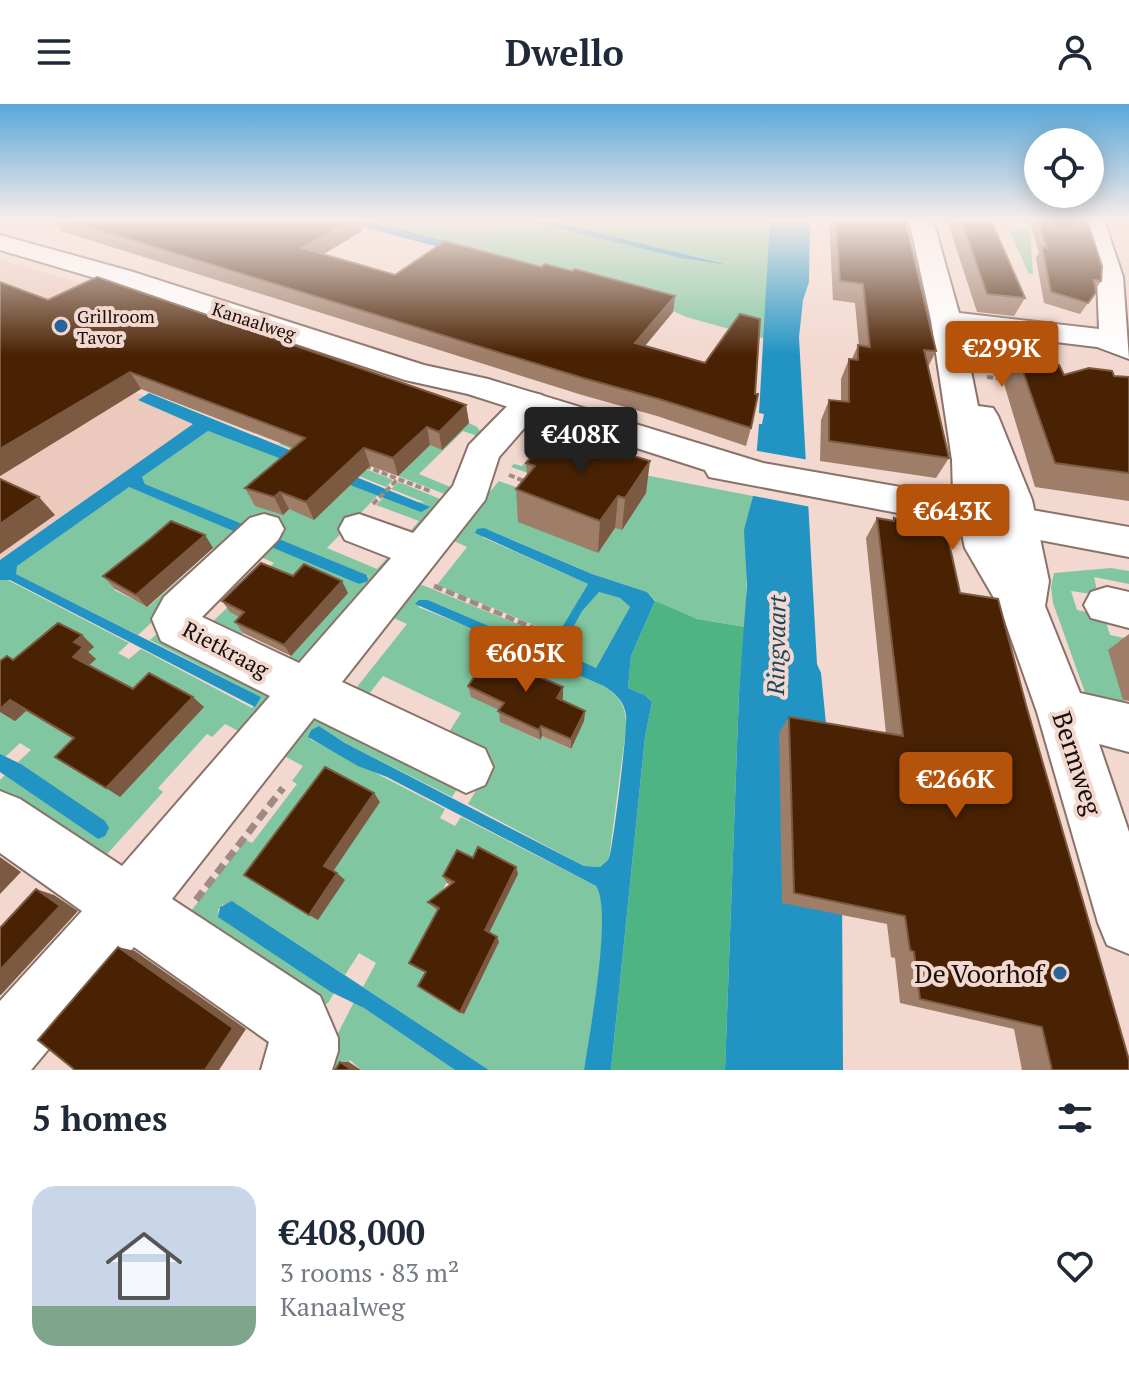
<!DOCTYPE html>
<html lang="en">
<head>
<meta charset="utf-8">
<style>
  :root { --surface:#fff; --page:#f2f2f3; --text:#1f2937; --muted:#747a83; --accent:#b45309 }
  body { margin:0; font-family:"PT Serif",serif; background:var(--page); color:var(--text); height:100vh; display:flex; flex-direction:column; font-size:30px; white-space:nowrap }
  * { box-sizing:border-box; margin:0 }
  p { font-size:26px; color:var(--muted) }
  .icon { flex:none; width:44px; height:44px; fill:none; stroke:currentColor; stroke-width:2; stroke-linecap:round; stroke-linejoin:round }
  .map { position:relative; height:966px; overflow:hidden }
  .details { display:flex; flex-direction:column; background:var(--surface); flex:1 }
  .details>* { flex:none }
  .controls { position:absolute; left:1024px; top:24px; display:grid; gap:16px }
  .controls a { display:grid; place-items:center; width:80px; height:80px; border-radius:50%; background:var(--surface); box-shadow:0 4px 20px #0003; font-size:40px }
  .price { position:absolute; translate:-50% -68px; padding:0 18px; border-radius:8px; background:var(--accent); color:#fff; font-size:26px; line-height:52px; filter:drop-shadow(0 2px 4px #0008) }
  .price::after { content:''; position:absolute; left:50%; top:48px; width:24px; height:18px; margin-left:-12px; background:inherit; clip-path:polygon(0 0,100% 0,50% 100%) }
  .price.active { background:#222; color:#fff }
  ul { padding:0; list-style:none }
  li { display:flex; align-items:center; gap:24px; height:200px; padding:0 32px }
  li span { display:grid; place-items:center; flex:none; width:224px; height:160px; border-radius:24px; color:#555 }
  li>.icon { margin-inline-start:auto }
  span .icon { width:96px; height:96px; fill:#fffc; stroke-width:1 }
  li b { font-size:34px }
  h2 { display:flex; justify-content:space-between; align-items:center; height:96px; padding:0 32px; font-size:34px }
  header { display:flex; justify-content:space-between; align-items:center; height:104px; padding:0 32px; background:var(--surface); font-size:36px; font-weight:800 }
  .map>svg:first-child { display:block }
  .built { fill:#ebc9bc }
  .green { fill:#80c6a0; fill-rule:evenodd }
  .forest { fill:#4fb483 }
  .water { fill:#2194c4; fill-rule:evenodd }
  .pier { fill:#f2d8ce }
  .lines { fill:none; stroke-linecap:round; stroke-linejoin:round }
  .minor-casing { stroke:#8a7269; stroke-width:4 }
  .major-casing { stroke:#8a7269; stroke-width:4 }
  .path-far2 { stroke:#9f8b84; stroke-width:4; stroke-dasharray:6 3; stroke-linecap:butt }
  .path-far1 { stroke:#9f8b84; stroke-width:5; stroke-dasharray:9 4; stroke-linecap:butt }
  .path { stroke:#9f8b84; stroke-width:7; stroke-dasharray:11 6; stroke-linecap:butt }
  .minor { fill:#fff; fill-rule:evenodd }
  .major { fill:#fff; fill-rule:evenodd }
  .wall { fill:#9e7d69 }
  .shaded-wall { fill:#7c5941 }
  .building { fill:#492204; stroke:#7c5941; stroke-width:2 }
  .poi-dot { fill:#28639a; stroke:#f2d8ce; stroke-width:3 }
  .labels { text-anchor:middle; dominant-baseline:central; stroke-width:8; stroke-linejoin:round; paint-order:stroke }
  .far-poi-label { font-size:18px; fill:#170e0b; stroke:#f2d8ce; text-anchor:start }
  .far-street-label { font-size:18px; fill:#170e0b; stroke:#f2d8ce }
  .street-label { font-size:22px; fill:#170e0b; stroke:#f2d8ce }
  .water-label { font-size:24px; font-style:italic; fill:#1b475c; stroke:#f2d8ce }
  .near-street-label { font-size:26px; fill:#170e0b; stroke:#f2d8ce }
  .near-poi-label { font-size:26px; fill:#170e0b; stroke:#f2d8ce; text-anchor:end }
</style>
</head>
<body>
<header><svg class="icon" aria-label="menu" viewBox="0 0 24 24"><path d="M4 6h16M4 12h16M4 18h16"/></svg>Dwello<svg class="icon" aria-label="person" viewBox="0 0 24 24"><circle cx="12" cy="8" r="4"/><path d="M4 21q1-7 8-7t8 7"/></svg></header>
<div class="map">
<svg width="1129" height="966" viewBox="0 0 1129 966">
  <rect width="100%" height="100%" fill="#f2d8ce"/>
  <polygon class="built" points="0,156 91,182 33,246 144,292 139,295 194,320 0,456"/>
  <g class="green">
    <polygon points="343,116 770,116 766,235 686,213 664,203"/>
    <polygon points="1008,124 1030,126 1033,170 1029,170"/>
    <polygon points="388,291 442,345 469,319 477,323 486,335 463,327 419,370 460,387 455,394 398,372 405,365 399,362 392,369 382,365 388,359 331,351 393,376 386,383 279,340"/>
    <path d="M208,327L378,391L327,444L377,465L391,450L402,454L355,509L345,505L292,564L208,522L274,459L251,448L262,438L359,480L369,472L145,380L142,373ZM283,488L347,489L287,556L240,532Z"/>
    <path d="M532,344L547,345L629,368L753,392L749,409L745,523L697,515L660,501L647,488L592,470L489,426L482,433L588,480L552,542L545,546L428,496L418,503L509,539L604,582C621,592 627,606 626,625L609,754L600,763L584,762L468,700L490,663L446,633L461,609L383,572L362,599L349,593L407,520L387,511L415,478L537,528L539,523L437,481L467,443L449,435L499,377L530,388L598,449L615,424L542,374L511,363L514,360L522,362L533,349L529,347ZM562,594L557,605L584,617L570,645L542,632L539,636L501,618L506,609Z"/>
    <polygon points="399,378 450,399 419,435 407,431 419,417 376,401 384,393 426,399 391,385"/>
    <path d="M129,383L247,431L138,531L16,470L15,465C27,447 107,392 129,383ZM211,443L214,445L148,503L114,486L159,448Z"/>
    <polygon points="1111,464 1129,467 1129,480 1094,473 1098,491 1071,487 1077,506 1104,512 1110,531 1129,535 1109,547 1129,613 1088,597 1053,499 1051,483 1054,469"/>
    <polygon points="6,475 129,539 118,549 129,555 141,545 252,604 261,593 150,536 158,529 169,528 288,588 250,633 225,620 212,633 207,630 158,684 163,688 99,759 0,693 0,676 5,671 98,735 107,720 18,658 31,646 20,639 5,653 0,650 0,608 15,617 0,581 0,476"/>
    <path d="M599,488L620,494L630,503L596,564L560,547C568,528 581,499 599,488Z"/>
    <path d="M315,601L459,682L452,693L345,639L319,622L310,627V635L445,705L440,714L455,722L461,713L596,782C614,807 589,931 584,966H489L363,883L376,859L359,849L345,871L235,799L222,801L218,806L219,813L334,889L328,899L315,905L184,816L246,736L252,739L297,680L292,677L303,662L277,648ZM461,753L476,761L517,771L488,831L499,838L464,910L431,872L415,863L444,810L433,803Z"/>
    <polygon points="354,898 364,904 455,966 361,966 350,956 345,966 319,966"/>
  </g>
  <polygon class="forest" points="655,497 697,515 745,523 739,589 725,966 611,966 645,633 652,598 645,591 628,584 631,552"/>
  <g class="water">
    <polygon points="336,116 365,116 654,192 454,147"/>
    <polygon points="525,116 546,116 728,161 681,154"/>
    <polygon points="770,116 810,116 809,178 803,196 799,233 817,560 821,569 842,783 843,966 725,966 739,589 747,481 744,426 753,392 759,320 762,320 764,310 759,309"/>
    <polygon points="149,289 430,403 421,408 208,327 142,373 145,380 367,471 368,477 359,480 129,383 17,462 16,470 261,593 255,603 10,476 0,476 0,456 193,320 138,296"/>
    <path d="M484,424L592,470L647,488L655,497L631,552L628,584L645,591L652,598L645,633L611,966H584C589,931 613,807 596,782L387,673L358,662L308,633L311,626L319,622L345,639L584,762L600,763C602,761 607,757 609,754C613,743 628,623 626,611C624,597 615,589 604,582L415,500L419,496H428L545,546L551,542L588,480L475,429L477,425ZM599,488L620,494L630,503L596,564L560,547L582,507Z"/>
    <polygon points="0,650 21,660 105,717 109,724 105,732 98,735 0,668"/>
    <polygon points="232,797 489,966 455,966 364,904 331,888 218,813 220,803"/>
  </g>
  <polygon class="pier" points="752,346 809,356 811,403 749,391"/>
  <g class="lines">
    <g class="minor-casing">
      <g id="minor">
        <polygon points="909,116 933,116 959,209 1099,225 1097,173 1080,116 1104,116 1123,173 1129,255 1097,243 963,227 978,302 993,304 998,312 1032,396 1049,477 1045,502 1080,589 1129,600 1129,648 1099,640 1129,728 1129,850 1107,841 1098,819 1037,608 1001,506 965,444 953,389 952,356 931,216"/>
        <polygon points="530,288 542,291 547,298 499,353 485,396 342,578 485,645 493,663 485,681 466,689 314,614 172,795 320,892 338,934 338,947 332,966 261,966 269,938 134,843 31,966 0,966 0,897 82,807 0,749 0,687 20,695 122,762 270,592 161,537 152,515 164,493 250,414 264,410 278,414 284,425 278,436 202,513 299,559 391,454 345,436 339,425 345,414 359,410 413,429 453,382 469,341 518,291"/>
        <polygon points="1107,483 1129,488 1129,524 1091,514 1084,501 1091,488"/>
      </g>
    </g>
    <g class="major-casing">
      <polygon id="major" points="0,131 130,167 424,261 488,275 763,359 1129,423 1129,453 709,373 705,366 468,290 405,276 112,179 0,146"/>
    </g>
    <g class="path-far2">
      <polyline points="987,273 1013,276"/>
      <polyline points="365,362 398,375"/>
      <polyline points="509,371 529,379"/>
      <polyline points="373,400 398,375 430,387"/>
    </g>
    <polyline class="path-far1" points="434,482 536,525"/>
    <polyline class="path" points="196,796 283,684"/>
    <use href="#minor" class="minor"/>
    <use href="#major" class="major"/>
  </g>
  <g class="wall">
    <polygon points="54,116 359,116 362,127 324,150 395,171 541,163 675,192 673,208 645,242 751,324 746,342 657,312 582,291 61,127"/>
    <polygon points="829,116 905,116 936,247 928,263 949,354 936,374 820,357 821,316 829,296 841,297 841,275 849,255 852,255 858,241 859,242 855,199 833,196"/>
    <polygon points="947,116 991,116 1025,194 1014,212 977,208"/>
    <polygon points="1029,116 1087,116 1101,177 1096,185 1096,188 1080,210 1044,199 1036,154 1039,149"/>
    <polygon points="0,178 48,196 466,301 469,319 442,346 430,341 398,372 370,362 314,416 289,405 283,411 255,402 245,384 293,344 141,285 0,372"/>
    <polygon points="1019,256 1064,271 1114,272 1129,273 1129,397 1035,383 1004,280"/>
    <polygon points="526,359 646,389 622,426 615,424 598,449 518,418 516,385 527,372"/>
    <polygon points="877,414 892,417 894,414 960,489 1026,601 1129,966 1022,966 1014,925 900,899 895,854 891,853 887,820 782,799 779,629 789,613 886,630 866,434"/>
    <polygon points="205,431 213,444 147,503 115,485 103,472"/>
    <polygon points="293,472 348,489 291,552 243,529 235,518 239,513 230,508 222,497"/>
    <polygon points="1129,530 1129,597 1123,596 1108,546"/>
    <polygon points="82,531 94,543 88,548 96,555 89,561 133,585 204,603 120,693 73,635 26,607 15,617 0,608 0,557 13,556"/>
    <polygon points="532,570 563,583 563,594 562,596 585,607 584,617 571,645 542,632 540,636 500,618 499,606 471,593 468,582"/>
    <polygon points="473,754 516,763 518,770 489,829 497,833 499,838 464,910 426,869 438,807 433,803 428,798 450,781 447,779 443,772"/>
  </g>
  <g class="shaded-wall">
    <polygon points="352,116 359,116 362,127 307,160 302,144"/>
    <polygon points="675,192 673,208 633,256 635,239"/>
    <polygon points="130,268 141,285 0,372 0,345"/>
    <polygon points="466,301 469,319 442,346 439,328"/>
    <polygon points="427,323 430,341 398,372 393,354"/>
    <polygon points="364,344 370,362 314,416 306,398"/>
    <polygon points="650,357 646,389 622,426 625,394"/>
    <polygon points="280,388 289,405 283,411 274,393"/>
    <polygon points="618,392 615,424 598,449 600,417"/>
    <polygon points="39,393 55,411 0,450 0,420"/>
    <polygon points="205,431 213,444 147,503 136,491"/>
    <polygon points="342,477 348,489 291,552 284,541"/>
    <polygon points="82,531 94,543 88,548 96,555 86,564 73,553 74,538"/>
    <polygon points="531,559 532,570 526,567"/>
    <polygon points="563,583 563,594 557,605 557,594"/>
    <polygon points="193,593 204,603 120,693 106,684"/>
    <polygon points="10,596 26,607 15,617 0,608 0,605"/>
    <polygon points="585,607 584,617 571,645 571,635"/>
    <polygon points="541,622 542,632 540,636 539,626"/>
    <polygon points="374,689 380,698 332,769 324,762"/>
    <polygon points="0,753 21,768 0,790"/>
    <polygon points="516,763 518,770 488,831 485,826"/>
    <polygon points="337,769 345,776 318,816 309,811"/>
    <polygon points="36,785 54,791 78,807 1,891 0,891 0,866"/>
    <polygon points="497,833 499,838 464,910 460,908"/>
    <polygon points="118,843 135,847 246,925 219,966 205,966"/>
    <polygon points="340,958 349,958 361,966 352,966"/>
  </g>
  <g class="building">
    <polygon points="66,116 352,116 302,144 395,171 445,137 541,163 545,160 572,167 575,165 675,192 635,239 705,259 740,210 760,215 755,290 758,290 751,324 659,295 583,274"/>
    <polygon points="836,116 905,116 936,247 924,246 949,354 829,337 829,296 849,298 849,255 858,256 858,241 870,243 863,180 840,177"/>
    <polygon points="961,116 991,116 1025,194 987,190"/>
    <polygon points="1038,116 1087,116 1102,162 1101,177 1094,176 1096,188 1088,199 1051,188 1042,143 1047,144"/>
    <polygon points="97,173 466,301 439,328 427,323 393,354 364,344 306,398 280,388 274,393 245,384 305,334 130,268 0,345 0,178 48,196"/>
    <polygon points="1019,256 1059,261 1064,271 1089,264 1112,267 1114,272 1129,273 1129,369 1055,359"/>
    <polygon points="553,327 650,357 625,394 618,392 600,417 516,385 535,362 526,359"/>
    <polygon points="0,375 39,393 0,420"/>
    <polygon points="877,414 894,417 894,414 948,434 960,489 998,495 1026,601 1129,956 1129,966 1052,966 1042,923 920,895 914,848 910,846 905,812 794,789 789,613 903,632"/>
    <polygon points="171,417 205,431 136,491 103,472 150,435"/>
    <polygon points="261,459 293,472 304,460 342,477 284,541 235,518 244,508 222,497"/>
    <polygon points="58,519 82,531 74,538 83,543 73,553 133,585 149,569 193,593 106,684 55,653 74,634 10,596 0,605 0,557 7,552 13,556"/>
    <polygon points="494,543 531,559 526,567 563,583 557,594 585,607 571,635 541,622 539,626 498,607 504,599 468,582"/>
    <polygon points="325,663 374,689 324,762 337,769 309,811 244,771"/>
    <polygon points="478,743 516,763 485,826 497,833 460,908 418,882 426,868 409,859 439,804 428,798 454,778 443,772 457,746 473,754"/>
    <polygon points="36,785 60,802 0,866 0,824"/>
    <polygon points="118,843 233,924 205,966 75,966 38,936"/>
    <polygon points="340,958 352,966 335,966"/>
  </g>
  <linearGradient id="sky" x2="0" y2="1"><stop stop-color="#58a7da"/><stop offset="0.46" stop-color="#f9ede9"/><stop offset="1" stop-color="#f9ede9" stop-opacity="0"/></linearGradient>
  <rect width="1129" height="251" fill="url(#sky)"/>
  <g class="poi-dot">
    <circle cx="61" cy="222" r="8"/>
    <circle cx="1060" cy="869" r="8"/>
  </g>
  <g class="labels">
    <g class="far-poi-label">
      <text x="77" y="212">Grillroom<tspan x="77" dy="21">Tavor</tspan></text>
    </g>
    <g class="far-street-label">
      <text transform="translate(254 217) rotate(18)">Kanaalweg</text>
    </g>
    <g class="street-label">
      <text transform="translate(226 545) rotate(28)">Rietkraag</text>
    </g>
    <g class="water-label">
      <text transform="translate(776 541) rotate(-89)">Ringvaart</text>
    </g>
    <g class="near-street-label">
      <text transform="translate(1078 659) rotate(72)">Bermweg</text>
    </g>
    <g class="near-poi-label">
      <text x="1044" y="869">De Voorhof</text>
    </g>
  </g>
</svg>
<div class="controls">
<a><svg class="icon" aria-label="locate" viewBox="0 0 24 24"><circle cx="12" cy="12" r="6"/><path d="M12 2v4M12 18v4M2 12h4M18 12h4"/></svg></a>
</div>
<b class="price" style="left:1002px;top:285px">€299K</b>
<b class="price active" style="left:581px;top:371px">€408K</b>
<b class="price" style="left:953px;top:448px">€643K</b>
<b class="price" style="left:526px;top:590px">€605K</b>
<b class="price" style="left:956px;top:716px">€266K</b>
</div>
<section class="details">
<h2>5 homes<svg class="icon" aria-label="filters" viewBox="0 0 24 24"><path d="M4 7h16M4 17h16"/><circle cx="9" cy="7" r="2"/><circle cx="15" cy="17" r="2"/></svg></h2>
<ul>
<li><span style="background:linear-gradient(#c9d6e8 75%,#7fa58c 0)"><svg class="icon" aria-label="home" viewBox="0 0 24 24"><path d="M3 11l9-7 9 7M6 9v11h12V9"/></svg></span><div><b>€408,000</b><p>3 rooms · 83 m²</p><p>Kanaalweg</p></div><svg class="icon" aria-label="heart" viewBox="0 0 24 24"><path d="M12 20l-8-8c-3-5 5-10 8-4 3-6 11-1 8 4z"/></svg></li>
</ul>
</section>
</body>
</html>
